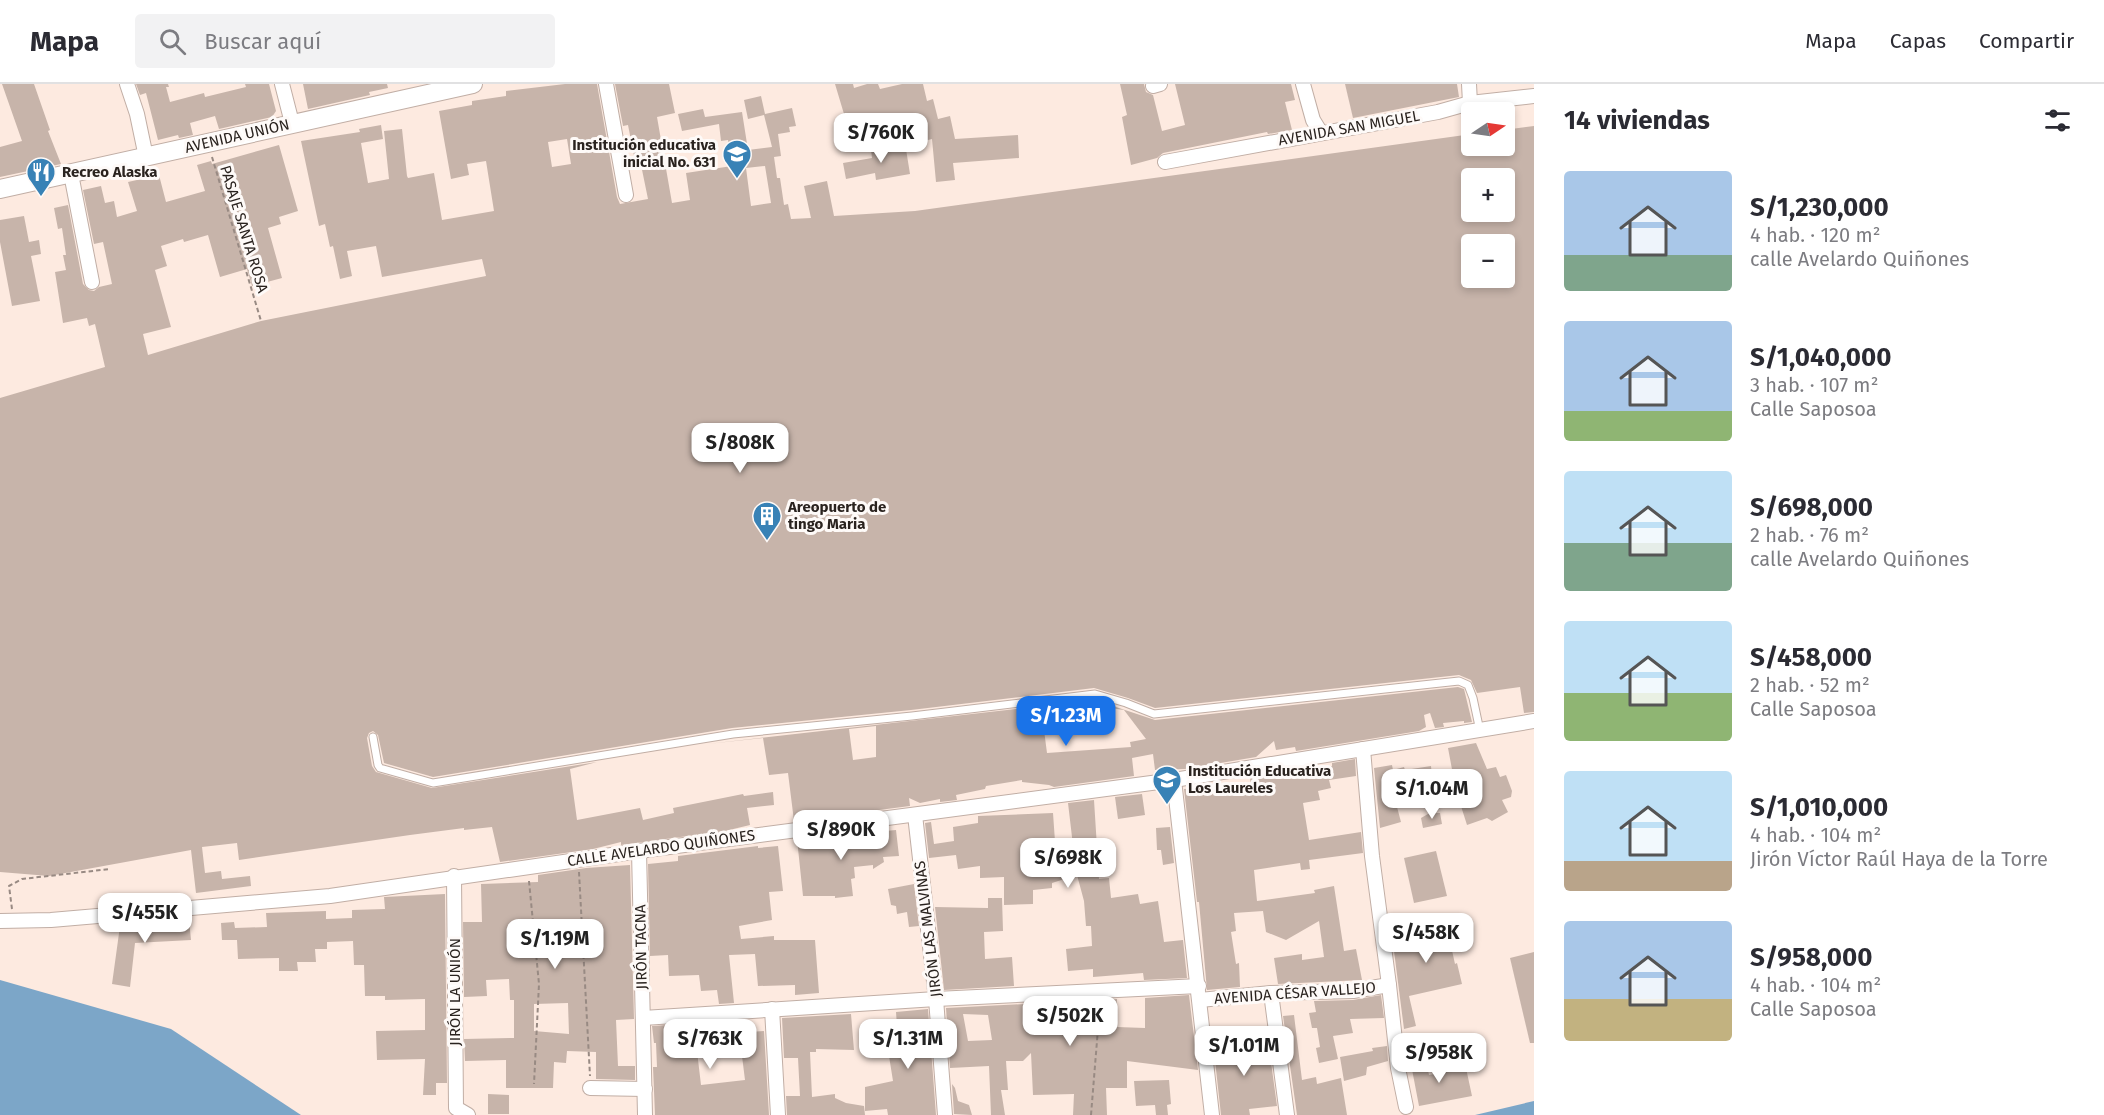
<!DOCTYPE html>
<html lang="es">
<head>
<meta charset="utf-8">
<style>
  :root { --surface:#fff; --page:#f2f2f3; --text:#2b2b33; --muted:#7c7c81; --line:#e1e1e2; --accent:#1a73e8 }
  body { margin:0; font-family:"Fira Sans",sans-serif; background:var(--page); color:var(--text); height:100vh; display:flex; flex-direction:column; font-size:22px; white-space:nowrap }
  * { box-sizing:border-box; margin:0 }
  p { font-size:20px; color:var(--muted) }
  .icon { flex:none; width:33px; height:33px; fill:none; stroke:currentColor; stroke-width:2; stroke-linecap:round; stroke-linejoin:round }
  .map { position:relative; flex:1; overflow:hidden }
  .panel { display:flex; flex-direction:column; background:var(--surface); width:570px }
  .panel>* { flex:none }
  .needle { width:39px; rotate:77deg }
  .tools { position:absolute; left:1461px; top:18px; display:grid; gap:12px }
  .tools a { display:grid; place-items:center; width:54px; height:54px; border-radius:6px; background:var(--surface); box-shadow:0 3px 9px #0003; font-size:30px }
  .price { position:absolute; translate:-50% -51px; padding:0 14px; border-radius:12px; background:#fff; color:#222; font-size:20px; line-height:39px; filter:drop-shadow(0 2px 3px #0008) }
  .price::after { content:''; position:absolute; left:50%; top:36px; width:18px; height:14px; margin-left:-9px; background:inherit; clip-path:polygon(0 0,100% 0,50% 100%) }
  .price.current { background:var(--accent); color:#fff }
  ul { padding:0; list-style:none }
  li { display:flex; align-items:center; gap:18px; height:150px; padding:0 30px }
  li span { display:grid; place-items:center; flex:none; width:168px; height:120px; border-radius:6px; color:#555 }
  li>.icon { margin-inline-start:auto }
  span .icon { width:72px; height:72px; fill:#fffc; stroke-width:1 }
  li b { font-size:26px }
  h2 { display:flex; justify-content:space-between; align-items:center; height:72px; padding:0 30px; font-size:26px }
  header { display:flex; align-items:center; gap:36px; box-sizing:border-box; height:84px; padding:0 30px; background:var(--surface); border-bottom:2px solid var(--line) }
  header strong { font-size:28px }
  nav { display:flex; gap:33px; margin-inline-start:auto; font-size:21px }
  .search { width:420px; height:54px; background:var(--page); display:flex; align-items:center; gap:15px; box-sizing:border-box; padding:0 21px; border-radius:6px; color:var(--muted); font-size:22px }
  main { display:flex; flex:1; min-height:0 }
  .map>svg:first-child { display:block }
  .water { fill:#7ca6c8 }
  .building { fill:#c7b4aa; fill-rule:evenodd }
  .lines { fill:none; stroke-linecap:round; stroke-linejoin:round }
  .service-casing { stroke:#c1aea5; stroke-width:9 }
  .minor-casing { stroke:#c1aea5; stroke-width:16 }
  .secondary-casing { stroke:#c1aea5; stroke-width:20 }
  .path { stroke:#988a83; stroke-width:2; stroke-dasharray:4.5 3; stroke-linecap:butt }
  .service { stroke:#fff; stroke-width:7 }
  .minor { stroke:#fff; stroke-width:14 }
  .secondary { stroke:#fff; stroke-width:18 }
  .labels { text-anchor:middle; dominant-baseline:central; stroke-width:6; stroke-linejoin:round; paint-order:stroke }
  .street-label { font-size:15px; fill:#2a231f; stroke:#fefaf8 }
  .poi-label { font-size:15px; font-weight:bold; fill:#2a231f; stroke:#fefaf8; text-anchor:start }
</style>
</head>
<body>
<header>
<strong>Mapa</strong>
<div class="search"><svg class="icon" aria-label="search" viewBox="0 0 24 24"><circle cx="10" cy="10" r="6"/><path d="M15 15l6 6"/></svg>Buscar aquí</div>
<nav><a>Mapa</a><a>Capas</a><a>Compartir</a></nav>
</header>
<main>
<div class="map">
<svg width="1534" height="1031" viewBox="0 0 1534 1031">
  <rect width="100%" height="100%" fill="#fdeae0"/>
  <g class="water">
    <polygon points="0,896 171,945 301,1031 0,1031"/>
    <polygon points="1534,1017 1534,1031 1475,1031"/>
  </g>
  <g class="building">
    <polygon points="2,0 34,0 50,46 48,47 61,80 0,93 0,63 22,57"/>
    <polygon points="136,0 168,0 169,3 166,3 170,18 204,9 205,13 246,3 245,0 269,0 276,27 272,33 219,45 215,32 190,39 193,51 179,54 178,51 158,56 146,9 140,11"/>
    <polygon points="303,0 387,0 388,4 369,8 370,11 308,25"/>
    <path d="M565,0H597L617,113L620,120L648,115L640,76L635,77L628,41L623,42L615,0H669L675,29L657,33L672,119L690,116L686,89L732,82L728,56L721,57L719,40L682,47L678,30L703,25L705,33L742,28L748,66L772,63L764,31L748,35L744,16L761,12L765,30L792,24L796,42L789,43L790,48L778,50L781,72L774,73L777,94H780L784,121L788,120L791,135L811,134L804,102L827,97L834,132L915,127L1472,50V62H1504V46L1534,42V628L1524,629L1520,603L1477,609L1471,596L1459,591L1155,624L1128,614L1094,604L911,626L732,644L433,693L384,679L378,651L373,647L369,649L367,654L372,682L376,688L432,704L597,678L570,685L577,736L640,724L643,736L674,729L673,724L743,710L744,712L773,708L774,721L747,724L750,741L725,747L621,761V758L593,765L500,778L492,743L464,746V744L410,751L239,776L237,759L202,763L205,789L221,787L222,795L250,792L251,802L196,809L191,766L49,792L0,788V314L105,283L95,240L89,242L87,234L63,239L55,188L66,186L63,171H66L62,144L58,145L54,124L68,121L83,200L89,206L94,207L99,203L112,200L103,158L94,160L83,106L101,102L105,119L114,117L117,133L137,127L128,98L159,91L166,118L205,107L197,81L211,77L212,80L279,61L298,127L279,133L281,140L268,144L282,194L252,202L247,185L220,193L208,151L184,158L183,155L161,162L167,182L155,186L171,243L143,250L148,271L261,237L486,192L482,175L382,193L376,162L347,167L352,192L340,195L333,162L330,163L325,140L319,142L301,57L360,48L359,45L381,41L383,55L361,59L368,99L389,95L384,47L402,45L407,92L408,94L434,89L442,136L494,127L486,77L467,80L469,91L451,95L439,27L472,21V17L506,12V7ZM567,55L571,80L552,83L548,58ZM765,82L771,119L751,122L746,84ZM1472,94H1504V128H1472ZM1472,160H1504V194H1472Z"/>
    <polygon points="835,0 853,0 854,4 867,0 878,0 880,5 902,0 923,0 927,17 933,15 938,35 950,32 955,55 1018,51 1019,74 953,79 955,96 936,98 932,55 911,60 905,36 850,50"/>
    <polygon points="1120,0 1144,0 1146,8 1153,11 1162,47 1185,41 1175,0 1291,0 1295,16 1285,18 1292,46 1268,50 1267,48 1163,69 1157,74 1131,81 1122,33 1127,31"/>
    <polygon points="1345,0 1457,0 1459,13 1353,34"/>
    <polygon points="905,59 910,90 876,96 875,89 846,95 843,79 872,74 871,66"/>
    <polygon points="24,132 29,158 39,156 41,170 31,172 40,217 12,222 0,158 0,136"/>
    <path d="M1458,603L1464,605L1472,638L1464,639V637L1443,639L1444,643L1435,644L1430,629L1424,631L1426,643L1419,647L1296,667L1295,663L1276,666L1274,657L1256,673L1185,685L1155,686L1153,670L1132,674L1134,692L1054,703L1049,701L1022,698V696L986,702L985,705L956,711L957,716L940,718V715L920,719L909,714L910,722L794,737L788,689L769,691L763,654L707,660L1095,616L1155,636ZM1075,619L1124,626L1146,655L1130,658L1131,663L1047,669L1041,623ZM876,642V673L853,676L849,645Z"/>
    <polygon points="1476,659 1487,685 1496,683 1500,693 1506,691 1512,707 1511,713 1502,716 1508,728 1492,737 1487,734 1467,741 1453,697 1454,696 1448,664"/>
    <polygon points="1355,675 1356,692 1329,696 1331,704 1318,707 1320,716 1303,719 1309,756 1361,748 1363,769 1309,776 1310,785 1301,786 1300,779 1254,786 1257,817 1315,809 1314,806 1334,802 1344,867 1356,865 1362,896 1278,900 1274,874 1302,870 1302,876 1324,873 1319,837 1286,856 1266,848 1263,827 1234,829 1236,847 1231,848 1236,880 1239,879 1240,903 1207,906 1199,818 1197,818 1184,705 1219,703 1219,709 1252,707 1250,694 1279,689 1279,693 1306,689 1332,682 1332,679"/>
    <polygon points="1392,681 1393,686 1404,683 1405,686 1431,682 1433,703 1430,703 1431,707 1399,710 1401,722 1397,723 1401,738 1380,744 1374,684"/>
    <polygon points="1142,710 1145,731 1118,735 1115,713"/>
    <polygon points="1094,716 1099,795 1109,794 1111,814 1138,810 1140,820 1158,817 1164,858 1183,856 1187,894 1144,896 1143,889 1093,893 1093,885 1068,887 1066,865 1092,862 1091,842 1086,842 1084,817 1077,791 1052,799 1052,804 1033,806 1033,820 1004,821 1004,793 980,794 980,782 958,785 956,771 929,774 925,739 931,738 934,760 954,757 953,743 978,739 978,732 1053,729 1057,786 1076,787 1068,719"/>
    <polygon points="1435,726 1435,729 1440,729 1442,740 1423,744 1421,734"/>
    <polygon points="1170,743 1174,779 1163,781 1161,766 1157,766 1156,744"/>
    <polygon points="874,745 875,748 896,746 899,772 883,773 884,778 873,785 873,781 854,783 855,794 851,795 853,812 835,814 835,812 803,812 797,755 824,752 825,755 862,752 861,747"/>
    <polygon points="758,762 758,764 778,762 783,807 769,808 772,836 739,842 741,855 774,852 774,856 815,856 819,909 795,911 795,901 758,902 755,870 729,871 734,919 719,920 717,906 701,907 699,891 669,892 668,871 650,872 648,780 678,777 678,772"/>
    <polygon points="1436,767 1447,812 1414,819 1404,774"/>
    <path d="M630,781L634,935L616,936L618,982H635V996L596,995V968L567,967L566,979L554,978L553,1004H506V976L465,977L464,955L514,954V916H510L509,895L486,896L487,912L464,913L463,838H482L481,800L538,798V791L586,784ZM568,919L569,950L534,947V920Z"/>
    <polygon points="914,800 919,842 909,843 907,828 897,830 896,822 891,821 888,805"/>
    <polygon points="445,810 447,999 436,999 436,1011 423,1011 425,975 377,976 376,947 425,946 425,915 385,916 385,912 365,912 364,881 354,881 353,857 327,858 327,865 315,865 316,878 297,878 298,887 279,887 279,874 238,875 237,856 222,856 221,839 234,838 235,844 267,843 266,829 326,827 326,835 352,834 352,826 385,825 384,813"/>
    <polygon points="988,814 1002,814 1003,847 984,848 985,875 1012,873 1014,902 944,906 935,823 988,824"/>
    <polygon points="1450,832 1454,852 1449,853 1455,880 1457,879 1462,900 1409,912 1416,942 1404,945 1394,867 1411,863 1407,842"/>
    <polygon points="189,835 191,856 135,859 130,903 112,900 120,842 138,844 138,839"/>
    <polygon points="1534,868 1534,959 1530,959 1510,874"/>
    <path d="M1189,911L1198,986L1127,977V1004H1106L1107,1031H1073L1074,1010L1033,1011L1031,969L1023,977H1006L1008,1006H1001L1005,1031H991L989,982L950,984L946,924L1063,918L1064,937H1068L1069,944L1102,943L1103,916L1117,915V943L1145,944V914ZM963,930L988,931L992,956L968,957Z"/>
    <polygon points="1381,911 1384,934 1350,935 1353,949 1333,952 1338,975 1319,979 1316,964 1320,963 1317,944 1312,944 1309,929 1316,928 1314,917 1353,916"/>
    <polygon points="928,925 936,1031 888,1031 887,1025 865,1027 865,1003 893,997 889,972 895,971 892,942 897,942 896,928"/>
    <polygon points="851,930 854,966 816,965 816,968 810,968 812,1013 835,1010 835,1014 846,1019 864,1022 865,1031 787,1031 786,1012 800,1012 798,974 784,974 782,934"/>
    <polygon points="1294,931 1302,996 1316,993 1317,1000 1341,994 1347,1031 1297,1031 1283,932"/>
    <path d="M747,936L749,948L764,947L769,1031H655L653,983H657L656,959H654L652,942ZM730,964L731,973L742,972L745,996L701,1001L697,967Z"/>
    <polygon points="1267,949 1277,1022 1249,1025 1250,1031 1221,1031 1213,958 1232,954 1234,968 1256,965 1253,952"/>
    <polygon points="1387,962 1388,977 1367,983 1366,991 1344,997 1340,973 1373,967 1372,964"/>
    <polygon points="1425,972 1429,991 1466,984 1472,1012 1419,1022 1410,975"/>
    <polygon points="1169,996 1171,1020 1167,1021 1168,1031 1156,1031 1155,1021 1136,1022 1134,997"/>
    <polygon points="952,1000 955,1004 958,1017 969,1021 972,1031 954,1030"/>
    <polygon points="488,1010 509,1011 509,1030 488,1030"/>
  </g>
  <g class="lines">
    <g class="service-casing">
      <polyline id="service" points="373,653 378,681 380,684 433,699 733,650 912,632 1095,610 1126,619 1154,630 1459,597 1468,601 1473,614 1480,647"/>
    </g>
    <g class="minor-casing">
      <g id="minor">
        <polyline points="127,0 137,30 146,73"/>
        <polyline points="282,0 292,39"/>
        <polyline points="606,0 626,111"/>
        <polyline points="1303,0 1313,36 1321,49"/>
        <polyline points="1469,0 1470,19"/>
        <polyline points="1153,2 1160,0"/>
        <polyline points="1165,78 1438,28 1470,19 1534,12"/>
        <polyline points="71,90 92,198"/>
        <polyline points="1363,665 1372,772 1389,901 1398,984 1406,1023"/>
        <polyline points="1174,696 1212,1031"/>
        <polyline points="915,731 936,915 945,1031"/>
        <polyline points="639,767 645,1031"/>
        <polyline points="454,792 456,1024 468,1031"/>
        <polyline points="0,837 51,836 330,812 639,767 1174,696 1534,637"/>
        <polyline points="1271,909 1287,1031"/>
        <polyline points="1200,916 1271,909 1353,907 1389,901"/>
        <polyline points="772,925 778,1031"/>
        <polyline points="643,934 936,915 1199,902"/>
        <polyline points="590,1004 645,1005"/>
      </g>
    </g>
    <g class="secondary-casing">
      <polyline id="secondary" points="0,105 473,0"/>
    </g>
    <g class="path">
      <polyline points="212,73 261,237"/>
      <polyline points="579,788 590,992"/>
      <polyline points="529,797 539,900 534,1000"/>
      <polyline points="12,825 9,802 22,795 110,785"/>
      <polyline points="1091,1031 1100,920"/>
    </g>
    <use href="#service" class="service"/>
    <use href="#minor" class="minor"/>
    <use href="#secondary" class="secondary"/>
  </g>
  <defs>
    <g id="school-pin" transform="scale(1.5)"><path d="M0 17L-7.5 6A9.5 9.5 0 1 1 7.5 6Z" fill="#3882b6" stroke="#fefaf8"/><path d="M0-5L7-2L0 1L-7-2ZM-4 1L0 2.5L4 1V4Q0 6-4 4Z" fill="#fff"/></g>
    <g id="restaurant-pin" transform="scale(1.5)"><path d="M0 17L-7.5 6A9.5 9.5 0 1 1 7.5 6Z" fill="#3882b6" stroke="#fefaf8"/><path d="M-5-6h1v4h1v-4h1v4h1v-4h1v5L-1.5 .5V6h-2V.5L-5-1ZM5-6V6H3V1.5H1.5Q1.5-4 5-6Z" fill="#fff"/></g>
    <g id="building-pin" transform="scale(1.5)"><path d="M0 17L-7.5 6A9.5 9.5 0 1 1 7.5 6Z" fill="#3882b6" stroke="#fefaf8"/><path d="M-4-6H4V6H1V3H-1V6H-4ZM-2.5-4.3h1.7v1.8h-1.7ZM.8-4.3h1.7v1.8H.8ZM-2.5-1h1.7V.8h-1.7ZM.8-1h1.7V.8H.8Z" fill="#fff"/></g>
  </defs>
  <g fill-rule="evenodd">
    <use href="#school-pin" x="737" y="70"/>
    <use href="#restaurant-pin" x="41" y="88"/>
    <use href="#building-pin" x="767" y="432"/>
    <use href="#school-pin" x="1167" y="696"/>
  </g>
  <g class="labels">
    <g class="street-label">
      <text transform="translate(1349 44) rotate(-10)">AVENIDA SAN MIGUEL</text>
      <text transform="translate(237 52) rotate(-13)">AVENIDA UNIÓN</text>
      <text transform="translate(244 145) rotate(73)">PASAJE SANTA ROSA</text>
      <text transform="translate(661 764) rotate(-8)">CALLE AVELARDO QUIÑONES</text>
      <text transform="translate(928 845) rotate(-97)">JIRÓN LAS MALVINAS</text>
      <text transform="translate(641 863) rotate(-91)">JIRÓN TACNA</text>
      <text transform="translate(455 908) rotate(-90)">JIRÓN LA UNIÓN</text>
      <text transform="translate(1295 909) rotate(-4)">AVENIDA CÉSAR VALLEJO</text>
    </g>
    <g class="poi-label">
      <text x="716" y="61" text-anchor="end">Institución educativa<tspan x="716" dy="17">inicial No. 631</tspan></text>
      <text x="62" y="88">Recreo Alaska</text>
      <text x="788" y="423">Areopuerto de<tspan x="788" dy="17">tingo Maria</tspan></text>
      <text x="1188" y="687">Institución Educativa<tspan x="1188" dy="17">Los Laureles</tspan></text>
    </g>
  </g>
</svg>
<div class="tools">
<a><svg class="needle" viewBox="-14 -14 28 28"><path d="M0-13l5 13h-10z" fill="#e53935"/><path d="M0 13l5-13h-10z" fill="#7c7c81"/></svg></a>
<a>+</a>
<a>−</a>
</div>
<b class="price" style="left:881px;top:80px">S/760K</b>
<b class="price" style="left:740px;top:390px">S/808K</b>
<b class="price current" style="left:1066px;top:663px">S/1.23M</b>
<b class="price" style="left:1432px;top:736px">S/1.04M</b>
<b class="price" style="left:841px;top:777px">S/890K</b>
<b class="price" style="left:1068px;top:805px">S/698K</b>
<b class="price" style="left:145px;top:860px">S/455K</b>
<b class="price" style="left:1426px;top:880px">S/458K</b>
<b class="price" style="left:555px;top:886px">S/1.19M</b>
<b class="price" style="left:1070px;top:963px">S/502K</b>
<b class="price" style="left:710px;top:986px">S/763K</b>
<b class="price" style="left:908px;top:986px">S/1.31M</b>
<b class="price" style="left:1244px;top:993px">S/1.01M</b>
<b class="price" style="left:1439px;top:1000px">S/958K</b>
</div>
<section class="panel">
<h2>14 viviendas<svg class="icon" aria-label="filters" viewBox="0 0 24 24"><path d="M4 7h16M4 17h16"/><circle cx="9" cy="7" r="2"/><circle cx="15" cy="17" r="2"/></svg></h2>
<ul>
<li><span style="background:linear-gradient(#a9c7e8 70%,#7fa58c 0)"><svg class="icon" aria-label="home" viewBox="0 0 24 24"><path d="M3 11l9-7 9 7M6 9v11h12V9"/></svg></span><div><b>S/1,230,000</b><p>4 hab. · 120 m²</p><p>calle Avelardo Quiñones</p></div></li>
<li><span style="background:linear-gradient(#a9c7e8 75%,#8fb573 0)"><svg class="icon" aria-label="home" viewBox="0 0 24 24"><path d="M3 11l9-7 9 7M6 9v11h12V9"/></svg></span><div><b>S/1,040,000</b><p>3 hab. · 107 m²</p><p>Calle Saposoa</p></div></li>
<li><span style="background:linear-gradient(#bfe0f5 60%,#7fa58c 0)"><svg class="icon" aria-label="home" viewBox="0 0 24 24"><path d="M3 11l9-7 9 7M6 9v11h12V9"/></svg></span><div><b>S/698,000</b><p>2 hab. · 76 m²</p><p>calle Avelardo Quiñones</p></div></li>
<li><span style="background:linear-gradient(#bfe0f5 60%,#8fb573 0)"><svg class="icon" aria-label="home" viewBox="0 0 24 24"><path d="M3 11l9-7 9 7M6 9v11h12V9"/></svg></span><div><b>S/458,000</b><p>2 hab. · 52 m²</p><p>Calle Saposoa</p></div></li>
<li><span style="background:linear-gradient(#bfe0f5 75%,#b9a48a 0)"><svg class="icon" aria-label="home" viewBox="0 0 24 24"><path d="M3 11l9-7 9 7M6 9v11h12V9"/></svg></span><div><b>S/1,010,000</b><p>4 hab. · 104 m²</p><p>Jirón Víctor Raúl Haya de la Torre</p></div></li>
<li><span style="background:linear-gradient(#a9c7e8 65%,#c2b280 0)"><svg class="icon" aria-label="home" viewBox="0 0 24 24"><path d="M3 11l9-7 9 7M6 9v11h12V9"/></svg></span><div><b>S/958,000</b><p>4 hab. · 104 m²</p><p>Calle Saposoa</p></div></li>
</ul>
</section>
</main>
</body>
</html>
